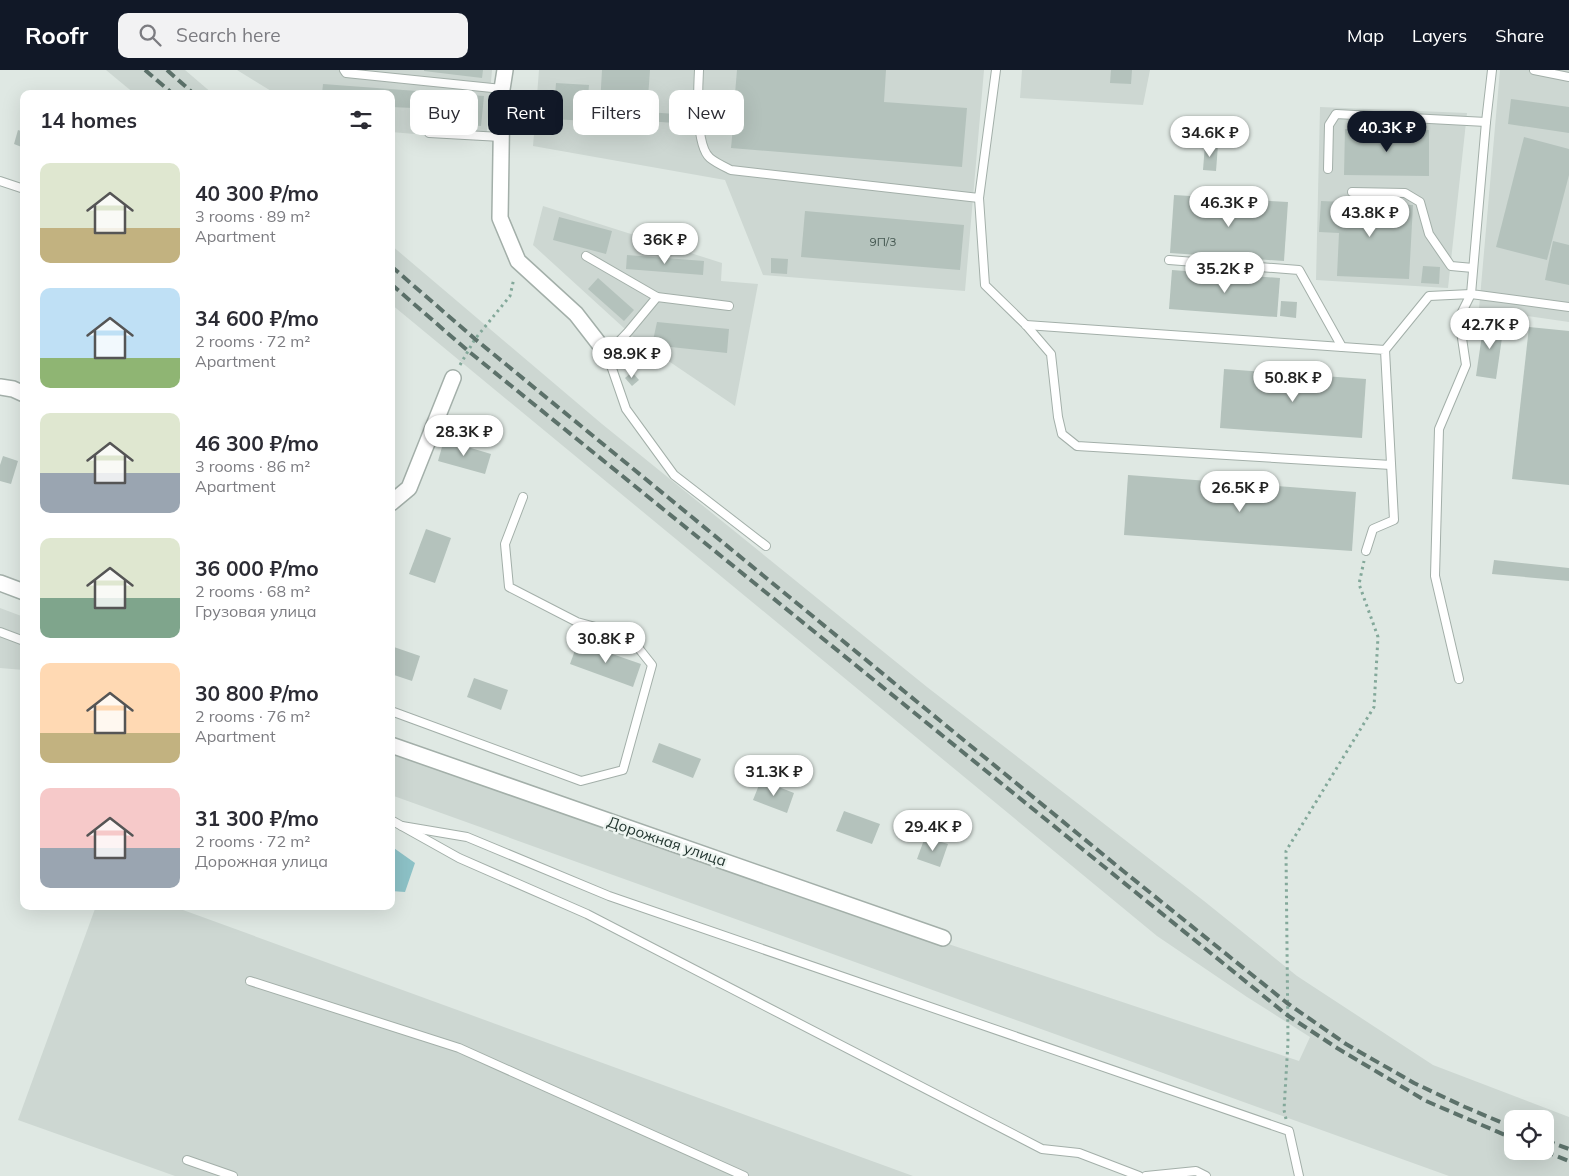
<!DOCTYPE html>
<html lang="en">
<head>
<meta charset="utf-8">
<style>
  :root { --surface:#fff; --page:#f2f2f3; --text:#2b2b33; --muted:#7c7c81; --accent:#111827 }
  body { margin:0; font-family:Mulish,sans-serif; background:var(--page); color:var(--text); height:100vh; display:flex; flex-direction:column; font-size:19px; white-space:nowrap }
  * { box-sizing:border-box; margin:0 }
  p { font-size:16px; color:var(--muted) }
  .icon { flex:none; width:28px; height:28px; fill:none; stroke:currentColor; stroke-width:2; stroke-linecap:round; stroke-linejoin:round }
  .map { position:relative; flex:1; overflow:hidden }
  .panel { position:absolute; left:20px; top:20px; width:375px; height:820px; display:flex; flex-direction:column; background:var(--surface); border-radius:10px; box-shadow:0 5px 20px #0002 }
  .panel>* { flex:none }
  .hud { position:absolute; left:410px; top:20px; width:475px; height:45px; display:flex; gap:10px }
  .tools { position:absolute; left:1504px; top:1040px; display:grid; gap:10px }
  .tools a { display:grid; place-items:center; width:50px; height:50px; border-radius:10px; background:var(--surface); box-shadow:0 5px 20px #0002; font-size:25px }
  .price { position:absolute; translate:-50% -42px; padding:0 11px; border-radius:18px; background:#fff; color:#222; font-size:16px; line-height:32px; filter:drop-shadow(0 1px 2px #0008) }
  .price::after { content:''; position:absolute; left:50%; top:30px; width:15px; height:11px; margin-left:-8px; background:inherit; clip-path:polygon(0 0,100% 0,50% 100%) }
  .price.on { background:var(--accent); color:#fff }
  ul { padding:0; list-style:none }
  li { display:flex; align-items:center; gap:15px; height:125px; padding:0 20px }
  li span { display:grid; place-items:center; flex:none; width:140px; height:100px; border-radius:10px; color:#555 }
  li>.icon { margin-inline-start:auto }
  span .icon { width:60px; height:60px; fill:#fffc; stroke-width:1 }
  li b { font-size:21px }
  h2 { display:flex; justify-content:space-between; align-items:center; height:60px; padding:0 20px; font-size:21px }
  .tag { padding:0 18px; border-radius:10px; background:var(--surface); box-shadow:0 5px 20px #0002; font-size:18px; line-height:45px }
  .tag.on { background:var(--accent); color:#fff }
  header { display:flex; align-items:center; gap:30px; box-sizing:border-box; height:70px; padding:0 25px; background:var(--accent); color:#fff }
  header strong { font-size:24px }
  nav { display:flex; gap:28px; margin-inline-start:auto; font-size:18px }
  .search { width:350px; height:45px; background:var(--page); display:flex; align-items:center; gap:12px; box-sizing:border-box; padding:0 18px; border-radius:10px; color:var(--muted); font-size:19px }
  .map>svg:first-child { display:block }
  .built { fill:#cdd7d2; fill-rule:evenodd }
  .water { fill:#8dc2c7 }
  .building { fill:#b4c2bc }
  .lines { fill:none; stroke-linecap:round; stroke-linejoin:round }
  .service-casing { stroke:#a3afa9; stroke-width:10 }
  .minor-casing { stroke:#a3afa9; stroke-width:18 }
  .path { stroke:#83a89a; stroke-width:3; stroke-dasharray:2.5 4; stroke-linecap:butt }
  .service { stroke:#fff; stroke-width:8 }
  .minor { stroke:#fff; stroke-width:15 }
  .rail { stroke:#5c716a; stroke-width:4; stroke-dasharray:10 5; stroke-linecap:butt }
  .labels { text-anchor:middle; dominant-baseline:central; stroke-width:5; stroke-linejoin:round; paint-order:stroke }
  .number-label { font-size:12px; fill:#465852 }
  .street-label { font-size:15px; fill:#22352f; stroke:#eef5f1 }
</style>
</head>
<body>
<header>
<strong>Roofr</strong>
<div class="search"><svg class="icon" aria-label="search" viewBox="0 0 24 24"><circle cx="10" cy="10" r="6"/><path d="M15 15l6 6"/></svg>Search here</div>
<nav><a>Map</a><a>Layers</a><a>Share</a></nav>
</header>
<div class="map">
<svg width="1569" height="1106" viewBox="0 0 1569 1106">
  <rect width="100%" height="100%" fill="#dfe8e3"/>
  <g class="built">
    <polygon points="106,0 185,0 213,24 135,24"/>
    <polygon points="237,0 492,0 486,70 391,62 391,24 276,24"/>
    <polygon points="539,0 984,0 965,221 763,205 725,110 533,76"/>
    <polygon points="1022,0 1150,0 1143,35 1020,28"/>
    <polygon points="1500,0 1569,0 1569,252 1479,239"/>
    <polygon points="1320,37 1467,43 1448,218 1316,210"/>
    <polygon points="543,136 722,193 721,211 758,214 735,336 636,269 533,175"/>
    <path d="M391,175L602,354L927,617L1204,831L1297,906L1433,995L1569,1047V1106H1449L391,725V679L739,804L1299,991L1310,967L1247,927L1157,866L391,234ZM1512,1049H1545V1081H1512Z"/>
    <polygon points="0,538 24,547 24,600 0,598"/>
    <polygon points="96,836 172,836 913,1106 175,1106 18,1050"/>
  </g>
  <polygon class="water" points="391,776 415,793 405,822 391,821"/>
  <g class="building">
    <polygon points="424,0 483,0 482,8 424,1"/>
    <polygon points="602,0 650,0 647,42 733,48 737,0 886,0 884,32 967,38 962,97 731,78 733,57 646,51 646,56 599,53"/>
    <polygon points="1111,0 1132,0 1131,14 1110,13"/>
    <polygon points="556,13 589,15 586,51 553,49"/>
    <polygon points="323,14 484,26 481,56 412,51 413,38 391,37 391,24 322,24"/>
    <polygon points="1511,29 1569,37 1569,63 1508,54"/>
    <polygon points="1345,59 1429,60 1429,106 1344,105"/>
    <polygon points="18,60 24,62 24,78 14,74"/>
    <polygon points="1524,67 1569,79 1569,105 1547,190 1496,177"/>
    <polygon points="1205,74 1218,75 1216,101 1203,100"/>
    <polygon points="1174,125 1288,132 1284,191 1170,183"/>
    <polygon points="1321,131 1413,135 1409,209 1337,206 1339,163 1319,162"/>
    <polygon points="805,141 964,155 960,200 801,187"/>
    <polygon points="559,147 612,161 606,184 553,170"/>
    <polygon points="1553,171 1569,175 1569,215 1545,210"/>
    <polygon points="627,185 704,191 703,205 626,199"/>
    <polygon points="771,188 788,189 787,204 771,203"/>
    <polygon points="1423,196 1440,197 1439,214 1421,213"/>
    <polygon points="1172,200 1280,208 1277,247 1169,239"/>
    <polygon points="598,208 634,240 624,251 588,219"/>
    <polygon points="1281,231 1297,232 1296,248 1280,246"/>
    <polygon points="1484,251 1504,254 1496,309 1476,306"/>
    <polygon points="657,252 729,259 727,283 652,275"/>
    <polygon points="1529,257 1569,261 1569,415 1512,409"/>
    <polygon points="1224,299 1366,309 1362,368 1220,358"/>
    <polygon points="632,302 639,310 632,316 625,308"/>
    <polygon points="444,370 491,384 485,404 438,391"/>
    <polygon points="3,386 18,391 11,414 0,411 0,395"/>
    <polygon points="1128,405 1356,422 1352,481 1124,465"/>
    <polygon points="426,459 451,468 435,513 409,504"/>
    <polygon points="1494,490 1569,498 1569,511 1492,504"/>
    <polygon points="578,572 641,594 633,617 570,594"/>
    <polygon points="391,576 420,586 412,611 391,604"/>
    <polygon points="474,608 508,620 501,640 467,627"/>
    <polygon points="659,673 701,689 693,708 652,692"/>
    <polygon points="761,710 794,723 787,743 753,730"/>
    <polygon points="844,741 880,754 872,774 836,761"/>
    <polygon points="925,767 948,774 940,797 917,789"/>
  </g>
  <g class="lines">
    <g class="service-casing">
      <g id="service">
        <polyline points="344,0 346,3 502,19"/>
        <path d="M699,0C698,19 695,75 710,88C716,93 725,97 731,100L979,128L996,0"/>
        <polyline points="1492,0 1486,52 1471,224 1569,237"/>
        <polyline points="1534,0 1569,7"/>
        <polyline points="429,63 501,67"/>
        <polyline points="1328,99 1329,55 1336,44 1486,52"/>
        <polyline points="0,111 24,119"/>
        <polyline points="1352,122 1405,123 1420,132 1429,164 1451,196 1473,198"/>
        <polyline points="979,128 985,215 1026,255 1051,284 1058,347 1062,364 1077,376 1391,395"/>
        <polyline points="586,186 657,227 729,236"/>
        <polyline points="1169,190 1299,200 1342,277 1385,280 1394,450 1373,459 1366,481"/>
        <polyline points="657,227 628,262 607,284 626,339 674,405 766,476"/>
        <polyline points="1026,255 1342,277"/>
        <polyline points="1385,280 1429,226 1471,224 1459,248 1466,295 1439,359 1435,506 1459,609"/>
        <polyline points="0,562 24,571"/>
        <polyline points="391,641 581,711 623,700 652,595 629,566 577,552 509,517 505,474 523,427"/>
        <polyline points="391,750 459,788 587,844 1042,1079 1079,1083 1139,1106"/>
        <polyline points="402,756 467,767 609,826 1289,1061 1299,1106"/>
        <polyline points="250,911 459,978 744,1106"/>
        <polyline points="187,1090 233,1106"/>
        <polyline points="1146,1106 1196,1101 1206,1106"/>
      </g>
    </g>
    <g class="minor-casing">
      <g id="minor">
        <polyline points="505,0 502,19 500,148 518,191 576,244 607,284"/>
        <polyline points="0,317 13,319 24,324"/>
        <polyline points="391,433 409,418 453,308"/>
        <polyline points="0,513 24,522"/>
        <polyline points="391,675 943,868"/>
      </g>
    </g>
    <g class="path">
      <polyline points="460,295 475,269 510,226 514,208"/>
      <polyline points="1286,1049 1284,1040 1288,972 1286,781 1374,637 1378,567 1359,514 1364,491"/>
    </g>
    <use href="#service" class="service"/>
    <use href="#minor" class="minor"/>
    <g class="rail">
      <polyline points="145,0 173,24"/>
      <polyline points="167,0 194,24"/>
      <polyline points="391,196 475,269 1122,800 1287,933 1346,974 1414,1013 1465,1037 1512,1057"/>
      <polyline points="391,214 467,280 1287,945 1337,978 1426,1031 1512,1068"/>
      <polyline points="1545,1070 1569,1079"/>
      <polyline points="1544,1081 1569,1091"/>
    </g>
  </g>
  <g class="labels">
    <g class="number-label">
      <text x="883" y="171">9П/3</text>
    </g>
    <g class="street-label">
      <text transform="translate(667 771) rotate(19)">Дорожная улица</text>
    </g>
  </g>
</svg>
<div class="tools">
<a><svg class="icon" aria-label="locate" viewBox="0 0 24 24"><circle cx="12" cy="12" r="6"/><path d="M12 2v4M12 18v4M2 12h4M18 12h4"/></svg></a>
</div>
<b class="price on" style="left:1387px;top:83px">40.3K ₽</b>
<b class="price" style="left:1210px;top:88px">34.6K ₽</b>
<b class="price" style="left:1229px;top:158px">46.3K ₽</b>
<b class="price" style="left:1370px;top:168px">43.8K ₽</b>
<b class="price" style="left:665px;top:195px">36K ₽</b>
<b class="price" style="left:1225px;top:224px">35.2K ₽</b>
<b class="price" style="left:1490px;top:280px">42.7K ₽</b>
<b class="price" style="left:632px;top:309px">98.9K ₽</b>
<b class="price" style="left:1293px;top:333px">50.8K ₽</b>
<b class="price" style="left:464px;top:387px">28.3K ₽</b>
<b class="price" style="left:1240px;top:443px">26.5K ₽</b>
<b class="price" style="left:606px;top:594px">30.8K ₽</b>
<b class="price" style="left:774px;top:727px">31.3K ₽</b>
<b class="price" style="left:933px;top:782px">29.4K ₽</b>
<div class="hud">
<a class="tag">Buy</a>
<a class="tag on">Rent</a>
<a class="tag">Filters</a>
<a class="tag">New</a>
</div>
<section class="panel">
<h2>14 homes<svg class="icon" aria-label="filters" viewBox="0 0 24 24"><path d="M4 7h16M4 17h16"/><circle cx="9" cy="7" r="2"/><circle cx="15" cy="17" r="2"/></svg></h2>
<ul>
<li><span style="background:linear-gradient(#dfe7d0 65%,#c2b280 0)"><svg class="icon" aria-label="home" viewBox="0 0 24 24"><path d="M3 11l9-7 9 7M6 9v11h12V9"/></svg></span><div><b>40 300 ₽/mo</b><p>3 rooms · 89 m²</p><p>Apartment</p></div></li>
<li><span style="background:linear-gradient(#bfe0f5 70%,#8fb573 0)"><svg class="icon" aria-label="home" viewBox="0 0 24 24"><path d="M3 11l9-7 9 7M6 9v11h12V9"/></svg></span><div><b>34 600 ₽/mo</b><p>2 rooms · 72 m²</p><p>Apartment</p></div></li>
<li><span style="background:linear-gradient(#dfe7d0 60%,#9aa5b1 0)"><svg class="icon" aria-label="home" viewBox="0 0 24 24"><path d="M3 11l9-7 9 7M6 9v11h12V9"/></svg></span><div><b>46 300 ₽/mo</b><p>3 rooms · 86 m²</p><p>Apartment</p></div></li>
<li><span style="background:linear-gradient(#dfe7d0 60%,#7fa58c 0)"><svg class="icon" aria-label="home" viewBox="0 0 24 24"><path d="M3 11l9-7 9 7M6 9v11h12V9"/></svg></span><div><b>36 000 ₽/mo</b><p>2 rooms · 68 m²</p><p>Грузовая улица</p></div></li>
<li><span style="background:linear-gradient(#ffd9b3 70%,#c2b280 0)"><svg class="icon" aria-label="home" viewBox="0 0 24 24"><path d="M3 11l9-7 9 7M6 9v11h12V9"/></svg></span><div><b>30 800 ₽/mo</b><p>2 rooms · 76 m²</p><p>Apartment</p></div></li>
<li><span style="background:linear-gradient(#f6c9c9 60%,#9aa5b1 0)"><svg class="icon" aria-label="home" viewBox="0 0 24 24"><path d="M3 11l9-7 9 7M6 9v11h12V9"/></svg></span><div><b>31 300 ₽/mo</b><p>2 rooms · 72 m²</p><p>Дорожная улица</p></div></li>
</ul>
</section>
</div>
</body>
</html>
